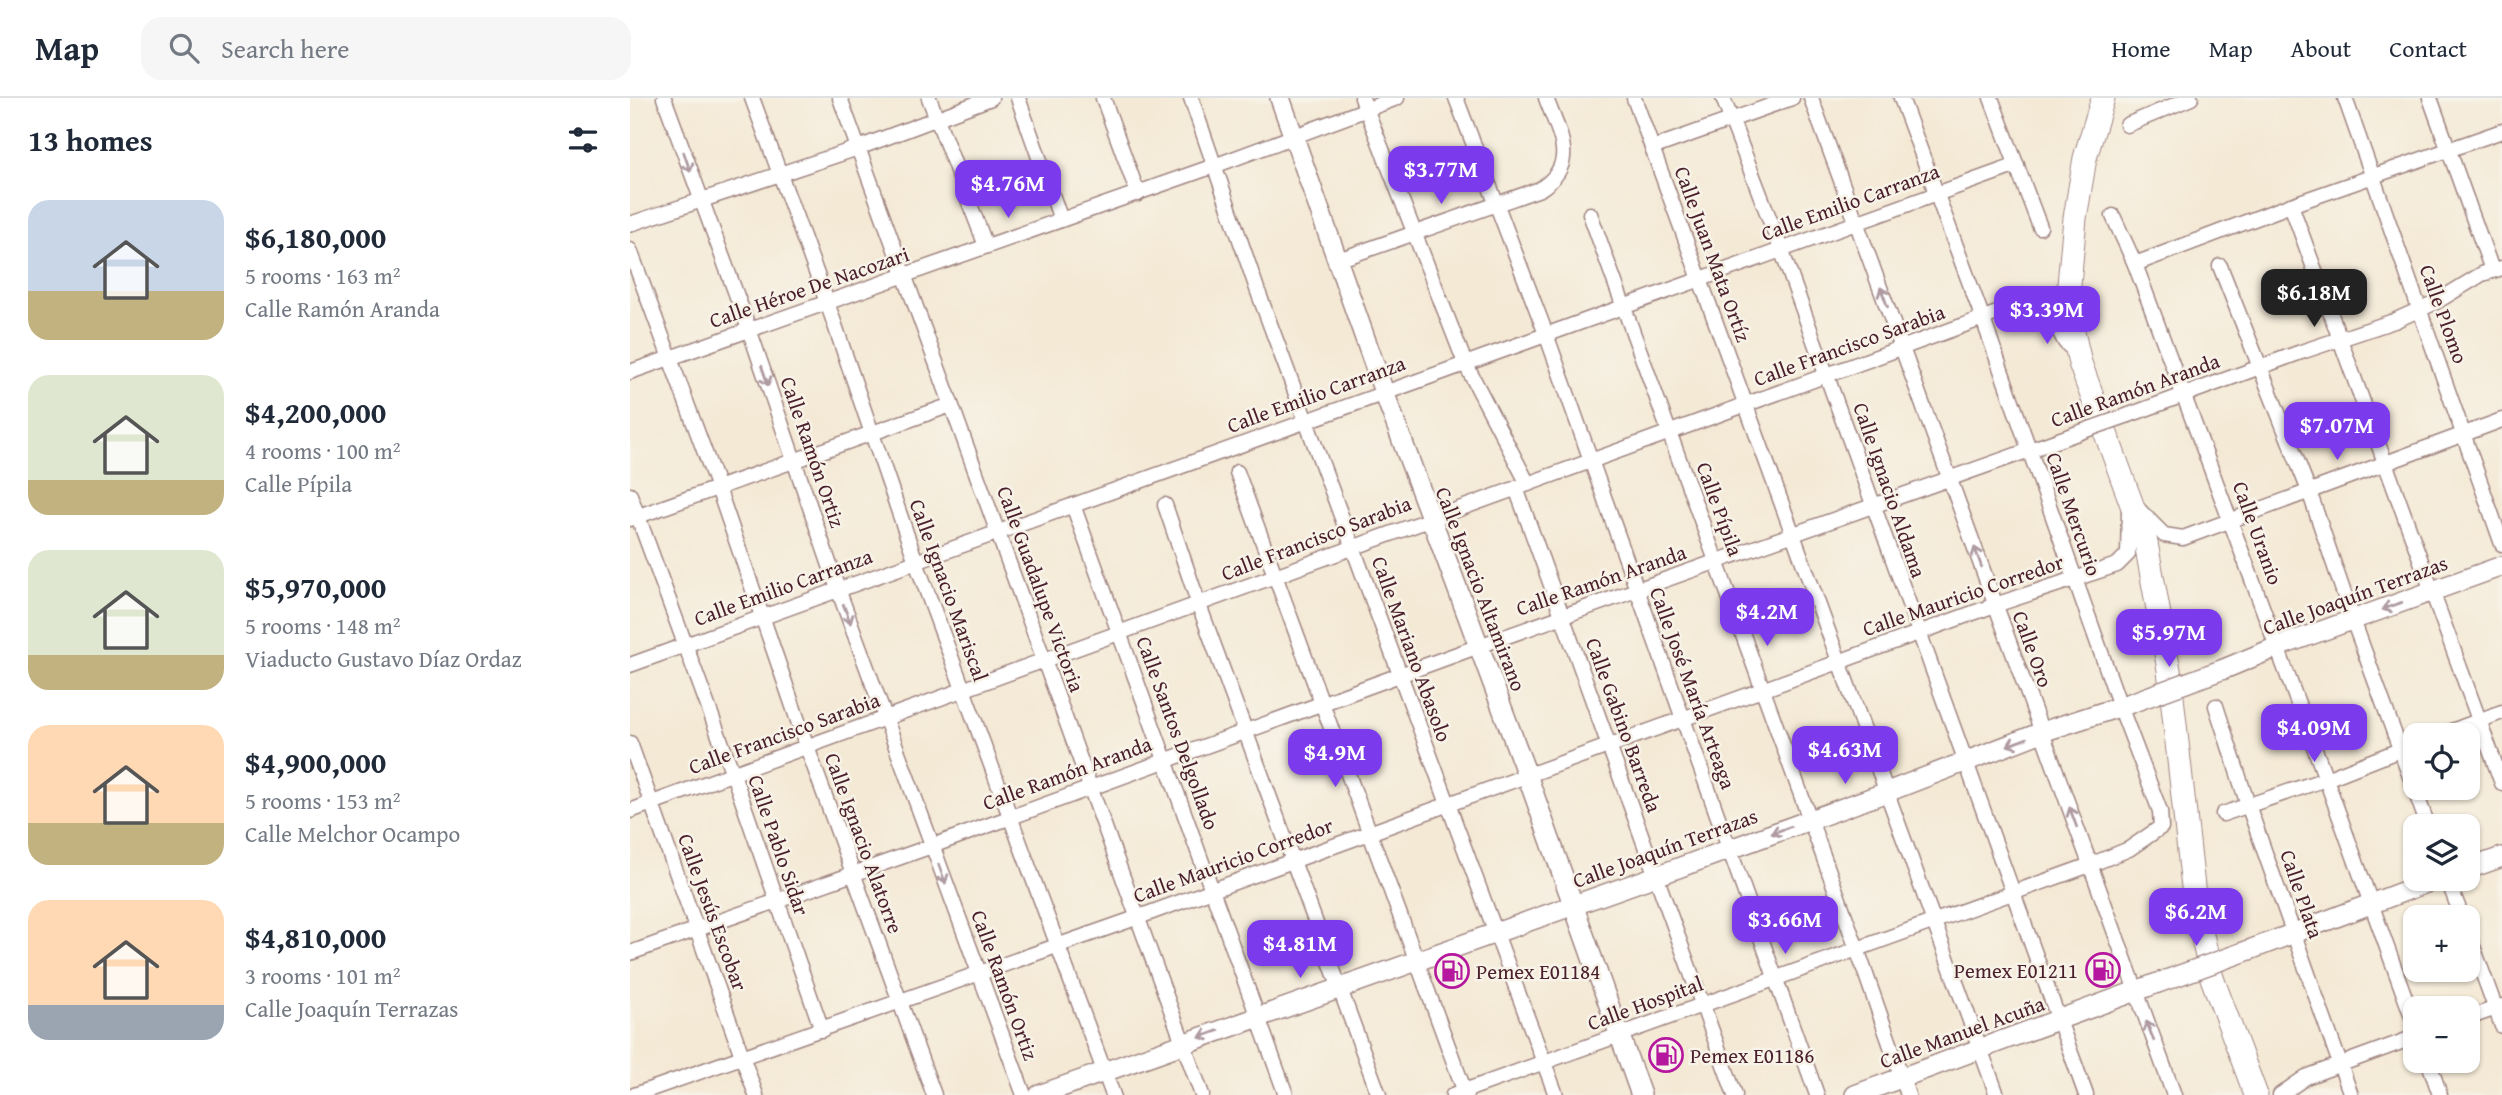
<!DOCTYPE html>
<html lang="en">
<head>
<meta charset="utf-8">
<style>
  :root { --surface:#fff; --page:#f6f6f7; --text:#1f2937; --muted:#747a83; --line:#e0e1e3; --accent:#7c3aed }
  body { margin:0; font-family:"Gentium Book Plus",serif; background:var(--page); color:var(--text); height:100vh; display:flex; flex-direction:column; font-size:26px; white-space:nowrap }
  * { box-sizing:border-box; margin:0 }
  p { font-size:23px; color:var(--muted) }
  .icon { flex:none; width:38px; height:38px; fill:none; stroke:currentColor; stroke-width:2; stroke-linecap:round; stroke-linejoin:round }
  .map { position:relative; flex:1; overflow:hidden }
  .sheet { display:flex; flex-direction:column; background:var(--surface); width:630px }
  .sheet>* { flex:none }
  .tools { position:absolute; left:1773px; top:625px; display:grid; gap:14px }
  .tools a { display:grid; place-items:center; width:77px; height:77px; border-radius:14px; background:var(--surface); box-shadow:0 2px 5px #0004; font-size:35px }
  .price { position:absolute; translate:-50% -60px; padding:0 16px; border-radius:14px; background:var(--accent); color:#fff; font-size:23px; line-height:46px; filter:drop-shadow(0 2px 4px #0008) }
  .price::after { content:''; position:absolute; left:50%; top:42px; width:21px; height:16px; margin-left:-10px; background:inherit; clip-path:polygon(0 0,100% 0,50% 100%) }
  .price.selected { background:#222; color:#fff }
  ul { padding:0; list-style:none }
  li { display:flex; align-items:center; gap:21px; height:175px; padding:0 28px }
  li span { display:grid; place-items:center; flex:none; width:196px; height:140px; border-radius:21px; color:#555 }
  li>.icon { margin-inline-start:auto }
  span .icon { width:84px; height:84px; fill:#fffc; stroke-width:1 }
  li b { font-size:30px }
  h2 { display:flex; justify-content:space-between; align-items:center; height:84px; padding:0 28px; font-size:30px }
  header { display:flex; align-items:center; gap:42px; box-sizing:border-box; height:98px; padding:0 35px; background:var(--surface); border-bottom:2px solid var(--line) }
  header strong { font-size:33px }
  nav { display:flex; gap:38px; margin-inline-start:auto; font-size:24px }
  .search { width:490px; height:63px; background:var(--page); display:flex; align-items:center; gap:18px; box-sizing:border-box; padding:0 24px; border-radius:21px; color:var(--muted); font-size:26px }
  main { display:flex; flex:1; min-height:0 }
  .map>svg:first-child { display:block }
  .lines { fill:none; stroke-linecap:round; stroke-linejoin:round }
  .minor-casing { stroke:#9f8480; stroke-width:17 }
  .tertiary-casing { stroke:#9f8480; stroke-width:22 }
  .primary-casing { stroke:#9f8480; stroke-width:25 }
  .minor { stroke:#fff; stroke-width:14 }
  .tertiary { stroke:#fff; stroke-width:19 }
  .primary { stroke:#fff; stroke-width:23 }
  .minor-bridge-casing { stroke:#9f8480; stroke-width:17; stroke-linecap:butt }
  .tertiary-bridge-casing { stroke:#9f8480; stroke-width:22; stroke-linecap:butt }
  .minor-bridge { stroke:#fff; stroke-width:14 }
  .tertiary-bridge { stroke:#fff; stroke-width:19 }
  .oneway { stroke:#ae9aa0 }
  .labels { text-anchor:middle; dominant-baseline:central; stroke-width:5; stroke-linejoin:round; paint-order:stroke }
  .street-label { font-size:21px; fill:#4a1f2b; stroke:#f7f3e8 }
  .poi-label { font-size:21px; fill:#4a1f2b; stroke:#f7f3e8; text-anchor:start }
</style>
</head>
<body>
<header>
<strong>Map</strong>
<div class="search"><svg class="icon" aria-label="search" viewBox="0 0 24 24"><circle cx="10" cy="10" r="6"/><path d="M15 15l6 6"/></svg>Search here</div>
<nav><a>Home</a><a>Map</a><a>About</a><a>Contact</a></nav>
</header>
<main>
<section class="sheet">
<h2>13 homes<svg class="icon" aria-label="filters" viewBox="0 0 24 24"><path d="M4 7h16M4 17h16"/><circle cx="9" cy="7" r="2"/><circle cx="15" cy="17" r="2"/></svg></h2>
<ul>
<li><span style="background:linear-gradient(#c9d6e8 65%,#c2b280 0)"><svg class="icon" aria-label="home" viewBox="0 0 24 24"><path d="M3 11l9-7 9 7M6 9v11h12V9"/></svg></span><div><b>$6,180,000</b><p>5 rooms · 163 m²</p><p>Calle Ramón Aranda</p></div></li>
<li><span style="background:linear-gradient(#dfe7d0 75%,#c2b280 0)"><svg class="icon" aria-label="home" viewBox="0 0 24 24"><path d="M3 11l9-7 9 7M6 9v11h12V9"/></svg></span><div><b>$4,200,000</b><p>4 rooms · 100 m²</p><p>Calle Pípila</p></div></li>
<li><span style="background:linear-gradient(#dfe7d0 75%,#c2b280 0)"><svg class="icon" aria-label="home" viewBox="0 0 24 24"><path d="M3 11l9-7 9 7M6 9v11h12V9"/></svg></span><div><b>$5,970,000</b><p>5 rooms · 148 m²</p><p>Viaducto Gustavo Díaz Ordaz</p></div></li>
<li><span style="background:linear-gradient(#ffd9b3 70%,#c2b280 0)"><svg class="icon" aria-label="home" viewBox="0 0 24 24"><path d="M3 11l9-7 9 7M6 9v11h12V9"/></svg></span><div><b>$4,900,000</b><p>5 rooms · 153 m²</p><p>Calle Melchor Ocampo</p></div></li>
<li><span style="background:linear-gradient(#ffd9b3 75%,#9aa5b1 0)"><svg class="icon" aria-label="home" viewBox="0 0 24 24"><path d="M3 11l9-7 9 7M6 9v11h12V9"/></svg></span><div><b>$4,810,000</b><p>3 rooms · 101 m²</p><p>Calle Joaquín Terrazas</p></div></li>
</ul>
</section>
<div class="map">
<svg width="1872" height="997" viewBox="0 0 1872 997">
  <rect width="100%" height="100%" fill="#f7f3e8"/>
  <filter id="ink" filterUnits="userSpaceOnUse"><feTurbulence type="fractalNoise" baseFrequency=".0143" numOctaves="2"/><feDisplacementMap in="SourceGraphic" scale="14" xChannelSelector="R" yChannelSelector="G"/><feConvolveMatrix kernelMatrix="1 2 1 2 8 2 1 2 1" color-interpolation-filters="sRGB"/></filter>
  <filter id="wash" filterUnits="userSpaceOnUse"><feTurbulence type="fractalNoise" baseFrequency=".00686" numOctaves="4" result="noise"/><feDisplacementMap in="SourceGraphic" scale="28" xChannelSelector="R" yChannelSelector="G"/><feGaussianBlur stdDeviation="1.57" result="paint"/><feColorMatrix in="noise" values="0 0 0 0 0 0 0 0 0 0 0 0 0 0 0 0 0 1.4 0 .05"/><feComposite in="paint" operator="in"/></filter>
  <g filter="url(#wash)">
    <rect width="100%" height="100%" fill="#f4e9d5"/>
  </g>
  <g filter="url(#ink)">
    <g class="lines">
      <g class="minor-casing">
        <g id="minor">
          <polyline points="34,0 119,231 208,491 394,997"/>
          <polyline points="122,0 197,204 286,464 483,997"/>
          <polyline points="210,0 572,997"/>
          <polyline points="299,0 356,148"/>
          <polyline points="388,0 431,122"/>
          <polyline points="473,0 508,96"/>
          <polyline points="561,0 627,191 926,997"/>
          <polyline points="732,0 835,265 898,386"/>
          <polyline points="826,0 916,236 1187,997"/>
          <polyline points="1004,0 1367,997"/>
          <polyline points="1093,0 1151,151 1456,997"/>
          <polyline points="1181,0 1544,997"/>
          <polyline points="1361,0 1410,129"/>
          <polyline points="1715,0 1872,446"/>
          <polyline points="1800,0 1862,172"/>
          <polyline points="1497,27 1561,0"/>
          <polyline points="1022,50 1162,0"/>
          <polyline points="1661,107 1872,685"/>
          <polyline points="960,116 1227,851 1278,997"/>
          <polyline points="1483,118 1505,166 1696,681 1785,927"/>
          <polyline points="0,126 228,50 361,0"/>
          <polyline points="0,152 88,390 177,649 304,997"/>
          <path d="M708,162L910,91C950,65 929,37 916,0"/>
          <polyline points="1505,166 1661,107 1872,33"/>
          <polyline points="1590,168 1679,393 1723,522 1798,728"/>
          <polyline points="0,274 584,68 767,0"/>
          <polyline points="1499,317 1671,254 1764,223 1806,204 1852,176 1872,170"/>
          <polyline points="607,374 836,997"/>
          <polyline points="886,390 1105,997"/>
          <polyline points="0,397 103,676 192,932"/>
          <polyline points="443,407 656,997"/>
          <polyline points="535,407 569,507 749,997"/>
          <polyline points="1509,412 1534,437 1553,440 1872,322"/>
          <polyline points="0,421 321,307"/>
          <polyline points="0,567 1387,67"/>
          <polyline points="1586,608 1618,707 1721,997"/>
          <polyline points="1811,637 1872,614"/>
          <polyline points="0,645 126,997"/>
          <polyline points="0,713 1400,203 1412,205 1417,209 1435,244 1439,248 1445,248"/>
          <polyline points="1593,716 1696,681 1785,646"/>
          <polyline points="1817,780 1832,819"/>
          <polyline points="1838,835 1872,928"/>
          <polyline points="0,855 302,748 849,548 1442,337"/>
          <polyline points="1838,920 1872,908"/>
          <polyline points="1798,962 1810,997"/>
          <polyline points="4,997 506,820 1365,507 1487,467 1498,456 1499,411"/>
          <polyline points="823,997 1460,767 1499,751 1531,729 1530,713 1490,608 1353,221 1271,0"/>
          <polyline points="1650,997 1676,979 1785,939"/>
        </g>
      </g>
      <g class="tertiary-casing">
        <g id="tertiary">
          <polyline points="650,0 754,294 897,677 1011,997"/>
          <polyline points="1594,571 1647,549 1872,468"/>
          <polyline points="1838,771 1872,759"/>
          <polyline points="1622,851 1809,780"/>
          <polyline points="409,997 1026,778 1257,694 1412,634 1498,606"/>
          <polyline points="1225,997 1525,886"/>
        </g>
      </g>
      <g class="primary-casing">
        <polyline id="primary" points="1473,0 1455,60 1445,120 1438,198 1441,225 1450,265 1516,445 1539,572 1565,807 1582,880 1626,997"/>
      </g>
      <use href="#minor" class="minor"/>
      <use href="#tertiary" class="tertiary"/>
      <use href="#primary" class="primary"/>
      <g class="minor-bridge-casing">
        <polyline id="minor-bridge" points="1442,337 1499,317"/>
      </g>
      <g class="tertiary-bridge-casing">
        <g id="tertiary-bridge">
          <polyline points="1498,606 1594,571"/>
          <polyline points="1525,886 1622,851"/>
        </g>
      </g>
      <use href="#minor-bridge" class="minor-bridge"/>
      <use href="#tertiary-bridge" class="tertiary-bridge"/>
    </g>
    <defs><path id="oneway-shaft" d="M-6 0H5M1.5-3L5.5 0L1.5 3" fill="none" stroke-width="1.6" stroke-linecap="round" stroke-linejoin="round" transform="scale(1.75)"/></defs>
    <g class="oneway">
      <use href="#oneway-shaft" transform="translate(57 64) rotate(71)"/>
      <use href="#oneway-shaft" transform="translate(1254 199) rotate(-110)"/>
      <use href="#oneway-shaft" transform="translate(135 278) rotate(71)"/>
      <use href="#oneway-shaft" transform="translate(1348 459) rotate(-110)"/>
      <use href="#oneway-shaft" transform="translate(1762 508) rotate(160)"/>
      <use href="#oneway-shaft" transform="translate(217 516) rotate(69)"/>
      <use href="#oneway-shaft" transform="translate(1387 644) rotate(159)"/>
      <use href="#oneway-shaft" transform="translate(1443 719) rotate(-110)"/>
      <use href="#oneway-shaft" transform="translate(1151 732) rotate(160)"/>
      <use href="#oneway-shaft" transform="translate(312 776) rotate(70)"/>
      <use href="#oneway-shaft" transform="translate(1520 933) rotate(-111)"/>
      <use href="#oneway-shaft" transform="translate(579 936) rotate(160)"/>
    </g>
  </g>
  <defs>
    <g id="fuel-ring" transform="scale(1.75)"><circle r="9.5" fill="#f7f3e8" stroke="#b5179e" stroke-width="1.5"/><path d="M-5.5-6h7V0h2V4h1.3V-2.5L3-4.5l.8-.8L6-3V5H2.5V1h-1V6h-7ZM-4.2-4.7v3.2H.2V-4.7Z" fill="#b5179e"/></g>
  </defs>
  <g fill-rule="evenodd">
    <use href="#fuel-ring" x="1473" y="872"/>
    <use href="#fuel-ring" x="822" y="873"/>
    <use href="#fuel-ring" x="1036" y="957"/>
  </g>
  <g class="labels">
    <g class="street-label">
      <text transform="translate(1220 104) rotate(-20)">Calle Emilio Carranza</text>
      <text transform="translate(1083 156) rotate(70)">Calle Juan Mata Ortíz</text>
      <text transform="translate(179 189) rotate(-19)">Calle Héroe De Nacozari</text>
      <text transform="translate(1814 216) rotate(70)">Calle Plomo</text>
      <text transform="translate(1219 247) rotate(-20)">Calle Francisco Sarabia</text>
      <text transform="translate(1505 292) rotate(-20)">Calle Ramón Aranda</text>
      <text transform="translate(686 296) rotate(-20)">Calle Emilio Carranza</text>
      <text transform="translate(183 354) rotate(71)">Calle Ramón Ortiz</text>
      <text transform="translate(1260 392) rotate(71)">Calle Ignacio Aldama</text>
      <text transform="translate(1090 411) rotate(70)">Calle Pípila</text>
      <text transform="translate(1444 416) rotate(71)">Calle Mercurio</text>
      <text transform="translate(1628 435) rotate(70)">Calle Uranio</text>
      <text transform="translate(686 440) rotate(-21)">Calle Francisco Sarabia</text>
      <text transform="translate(971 482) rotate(-19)">Calle Ramón Aranda</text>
      <text transform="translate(153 489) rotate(-20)">Calle Emilio Carranza</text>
      <text transform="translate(411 491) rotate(70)">Calle Guadalupe Victoria</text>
      <text transform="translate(851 491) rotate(69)">Calle Ignacio Altamirano</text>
      <text transform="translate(319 492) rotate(70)">Calle Ignacio Mariscal</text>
      <text transform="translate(1333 497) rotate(-19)">Calle Mauricio Corredor</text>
      <text transform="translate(1725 497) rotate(-20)">Calle Joaquín Terrazas</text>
      <text transform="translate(782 551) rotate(70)">Calle Mariano Abasolo</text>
      <text transform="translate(1403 551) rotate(70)">Calle Oro</text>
      <text transform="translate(1063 590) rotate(70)">Calle José María Arteaga</text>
      <text transform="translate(994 627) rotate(70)">Calle Gabino Barreda</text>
      <text transform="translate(154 635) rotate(-20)">Calle Francisco Sarabia</text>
      <text transform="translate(548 635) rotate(70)">Calle Santos Delgollado</text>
      <text transform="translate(437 675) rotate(-20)">Calle Ramón Aranda</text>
      <text transform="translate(234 745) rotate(70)">Calle Ignacio Alatorre</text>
      <text transform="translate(149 747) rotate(71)">Calle Pablo Sidar</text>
      <text transform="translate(1035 750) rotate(-20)">Calle Joaquín Terrazas</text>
      <text transform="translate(603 762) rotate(-20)">Calle Mauricio Corredor</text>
      <text transform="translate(1672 796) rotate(71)">Calle Plata</text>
      <text transform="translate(83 814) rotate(70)">Calle Jesús Escobar</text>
      <text transform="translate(375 887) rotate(70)">Calle Ramón Ortiz</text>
      <text transform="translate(1015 905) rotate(-20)">Calle Hospital</text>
      <text transform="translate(1332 934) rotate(-20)">Calle Manuel Acuña</text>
    </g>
    <g class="poi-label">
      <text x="1448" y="872" text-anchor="end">Pemex E01211</text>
      <text x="846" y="873">Pemex E01184</text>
      <text x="1060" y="957">Pemex E01186</text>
    </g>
  </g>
</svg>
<div class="tools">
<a><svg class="icon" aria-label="locate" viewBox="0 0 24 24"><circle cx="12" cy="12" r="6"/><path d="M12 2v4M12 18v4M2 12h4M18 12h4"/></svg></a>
<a><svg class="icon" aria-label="layers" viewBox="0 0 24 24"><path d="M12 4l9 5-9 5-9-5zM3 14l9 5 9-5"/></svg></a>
<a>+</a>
<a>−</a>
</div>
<b class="price" style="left:811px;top:108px">$3.77M</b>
<b class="price" style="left:378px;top:122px">$4.76M</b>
<b class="price selected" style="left:1684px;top:231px">$6.18M</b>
<b class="price" style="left:1417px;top:248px">$3.39M</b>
<b class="price" style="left:1707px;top:364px">$7.07M</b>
<b class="price" style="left:1137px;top:550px">$4.2M</b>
<b class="price" style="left:1539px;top:571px">$5.97M</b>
<b class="price" style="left:1684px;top:666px">$4.09M</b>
<b class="price" style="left:1215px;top:688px">$4.63M</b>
<b class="price" style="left:705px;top:691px">$4.9M</b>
<b class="price" style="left:1566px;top:850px">$6.2M</b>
<b class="price" style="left:1155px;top:858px">$3.66M</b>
<b class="price" style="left:670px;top:882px">$4.81M</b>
</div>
</main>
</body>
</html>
